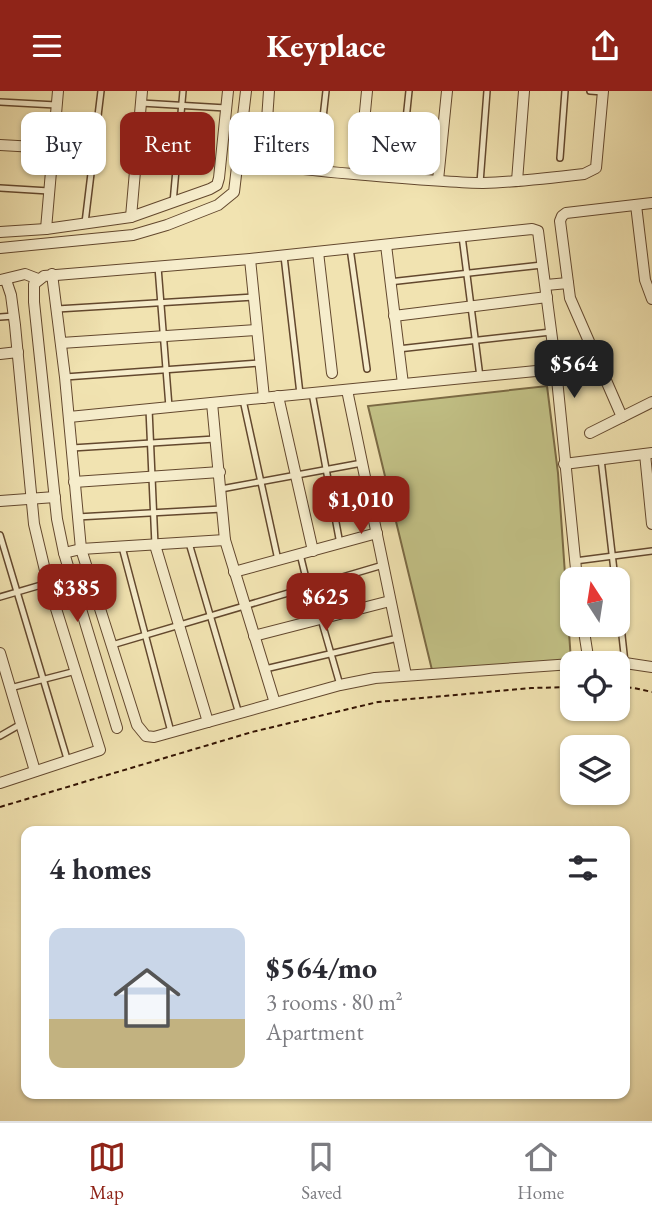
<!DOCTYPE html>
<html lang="en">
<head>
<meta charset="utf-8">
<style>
  :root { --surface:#fff; --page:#f2f2f3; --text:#2b2b33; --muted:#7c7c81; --line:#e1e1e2; --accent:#8f2418 }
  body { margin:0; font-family:"EB Garamond",serif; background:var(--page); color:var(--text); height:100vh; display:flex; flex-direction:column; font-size:26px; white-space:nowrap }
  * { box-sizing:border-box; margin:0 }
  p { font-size:23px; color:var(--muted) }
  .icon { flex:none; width:38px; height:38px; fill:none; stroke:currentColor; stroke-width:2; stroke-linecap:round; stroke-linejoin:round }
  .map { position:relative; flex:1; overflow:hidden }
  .sheet { position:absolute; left:21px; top:735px; width:609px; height:273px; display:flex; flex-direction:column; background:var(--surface); border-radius:14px; box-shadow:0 2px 5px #0004 }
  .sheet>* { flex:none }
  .hud { position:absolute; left:21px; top:21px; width:611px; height:63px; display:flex; gap:14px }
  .needle { width:46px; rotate:348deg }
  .controls { position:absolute; left:560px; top:476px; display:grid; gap:14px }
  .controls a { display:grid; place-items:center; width:70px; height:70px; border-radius:14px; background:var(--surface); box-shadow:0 2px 5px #0004; font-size:35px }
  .price { position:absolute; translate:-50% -60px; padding:0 16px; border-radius:14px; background:var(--accent); color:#fff; font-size:23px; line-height:46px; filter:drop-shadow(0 2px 4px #0008) }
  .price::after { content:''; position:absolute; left:50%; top:42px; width:21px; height:16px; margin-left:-10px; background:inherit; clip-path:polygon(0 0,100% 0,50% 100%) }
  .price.selected { background:#222; color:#fff }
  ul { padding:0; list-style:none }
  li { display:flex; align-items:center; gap:21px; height:175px; padding:0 28px }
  li span { display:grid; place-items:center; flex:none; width:196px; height:140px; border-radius:14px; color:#555 }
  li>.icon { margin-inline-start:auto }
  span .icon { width:84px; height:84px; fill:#fffc; stroke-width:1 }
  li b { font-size:30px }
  h2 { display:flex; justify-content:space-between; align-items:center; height:84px; padding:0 28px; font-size:30px }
  .chip { padding:0 24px; border-radius:14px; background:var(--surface); box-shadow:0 2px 5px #0004; font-size:24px; line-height:63px }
  .chip.selected { background:var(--accent); color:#fff }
  header { display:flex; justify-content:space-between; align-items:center; height:91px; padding:0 28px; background:var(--accent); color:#fff; font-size:32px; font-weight:700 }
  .dock { display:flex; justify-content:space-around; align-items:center; height:98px; border-top:2px solid var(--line); background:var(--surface); font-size:19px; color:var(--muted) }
  .dock a { display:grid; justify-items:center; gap:4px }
  .dock .selected { color:var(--accent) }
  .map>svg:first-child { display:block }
  .green { fill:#c2c186; stroke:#7b6a44; stroke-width:2 }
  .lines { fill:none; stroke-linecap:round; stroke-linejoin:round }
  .service-casing { stroke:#63482e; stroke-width:8 }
  .minor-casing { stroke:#63482e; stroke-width:12 }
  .path { stroke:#341403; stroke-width:2; stroke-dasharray:5 3.5; stroke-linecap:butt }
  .service { stroke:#f6edcc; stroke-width:5 }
  .minor { stroke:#f6edcc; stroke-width:10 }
</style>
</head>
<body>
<header><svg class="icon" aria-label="menu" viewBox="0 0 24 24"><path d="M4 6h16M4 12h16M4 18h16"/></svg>Keyplace<svg class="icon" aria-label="share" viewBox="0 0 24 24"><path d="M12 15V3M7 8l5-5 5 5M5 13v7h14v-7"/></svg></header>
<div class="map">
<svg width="652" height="1030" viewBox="0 0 652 1030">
  <rect width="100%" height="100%" fill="#f1e3b1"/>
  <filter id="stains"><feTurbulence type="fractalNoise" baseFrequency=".00286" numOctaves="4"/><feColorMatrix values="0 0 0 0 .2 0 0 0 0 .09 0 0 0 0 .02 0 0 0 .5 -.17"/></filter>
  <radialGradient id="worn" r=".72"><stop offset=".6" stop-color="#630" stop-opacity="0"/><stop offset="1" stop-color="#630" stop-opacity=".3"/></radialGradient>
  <polygon class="green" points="547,295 558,382 571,570 432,579 368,315"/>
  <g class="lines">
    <g class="service-casing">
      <g id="service">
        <polyline points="590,0 603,1"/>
        <polyline points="0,11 56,14"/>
        <polyline points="141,12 226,17"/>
        <polyline points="53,57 95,59"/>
        <polyline points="560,67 565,0"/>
        <polyline points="317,80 326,0"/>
        <polyline points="400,86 409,0"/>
        <polyline points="480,92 487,0"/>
        <polyline points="0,97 49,100"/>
        <polyline points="173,112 183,0"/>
        <polyline points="85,132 101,0"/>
        <polyline points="462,145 480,286"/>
        <polyline points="350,157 367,278"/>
        <polyline points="284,165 300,303"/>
        <polyline points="158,176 169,316"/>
        <polyline points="389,191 542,174"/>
        <polyline points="57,218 254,206"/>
        <polyline points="0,226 14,225"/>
        <polyline points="398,258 551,241"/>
        <polyline points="65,286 261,272"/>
        <polyline points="312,302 340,453"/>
        <polyline points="243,309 278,469"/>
        <polyline points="149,318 155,454"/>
        <polyline points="72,357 215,348"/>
        <polyline points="601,368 615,488"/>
        <polyline points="221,398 362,372"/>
        <polyline points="77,426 222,418"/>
        <polyline points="0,444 68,671"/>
        <polyline points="189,452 239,623"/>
        <polyline points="122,456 171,641"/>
        <polyline points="300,463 316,528"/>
        <polyline points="575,470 652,460"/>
        <polyline points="0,506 48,492"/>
        <polyline points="618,508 625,572"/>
        <polyline points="321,528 340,594"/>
        <polyline points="112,554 383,474"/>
        <polyline points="265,578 398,547"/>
        <polyline points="10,597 76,580"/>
        <polyline points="0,645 21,633"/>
      </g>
    </g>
    <g class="minor-casing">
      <g id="minor">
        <path d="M269,0L265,58C265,63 266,69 270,72C279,79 461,92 483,92C517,91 551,87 584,83L596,77L603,0"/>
        <polyline points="0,54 53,57"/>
        <polyline points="359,83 367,0"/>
        <polyline points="438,89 447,0"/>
        <polyline points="517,90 524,0"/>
        <polyline points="636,114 645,189 652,208"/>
        <polyline points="131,126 142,0"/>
        <polyline points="46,138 58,0"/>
        <polyline points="0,141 46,138 131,126 210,98 217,94 219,87 228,0"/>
        <polyline points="386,154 403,293"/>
        <polyline points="0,157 133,144 167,134 218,114 234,101 246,0"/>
        <polyline points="318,161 332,282"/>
        <polyline points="250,168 264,307"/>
        <polyline points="52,183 65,286 81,458 137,634 146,645 154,646 340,594 375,587 572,573"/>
        <polyline points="1,189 25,183 38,188"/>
        <polyline points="546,194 568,192"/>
        <polyline points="394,225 547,206"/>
        <polyline points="61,252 257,239"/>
        <polyline points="0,263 18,261"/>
        <polyline points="347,299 406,584"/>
        <polyline points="278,305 313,460"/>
        <polyline points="212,312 225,449 275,612"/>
        <polyline points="69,326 556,278"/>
        <polyline points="622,326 570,207 560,130 562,125 566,122 652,112"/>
        <polyline points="590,342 652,311"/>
        <polyline points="645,363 652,433"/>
        <polyline points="564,373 652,362"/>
        <polyline points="74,391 220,381"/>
        <polyline points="0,410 55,406"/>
        <polyline points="155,454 208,631"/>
        <polyline points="64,462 81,458 225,449"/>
        <polyline points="234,481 377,442"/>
        <polyline points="583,534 589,572"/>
        <polyline points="254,545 390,510"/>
        <polyline points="0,562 35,680"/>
        <polyline points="584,572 625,572 652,576"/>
        <polyline points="117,637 64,462 57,428 34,211 34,193 44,185 250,168 532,138 538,140 556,278 577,488"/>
        <polyline points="0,692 100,659 48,492 34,433 15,234 11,204 6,189"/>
      </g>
    </g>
    <g class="path">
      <polyline points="618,596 634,597 652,601"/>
      <polyline points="0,716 252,641 378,611 531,597 572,596"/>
    </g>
    <use href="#service" class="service"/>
    <use href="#minor" class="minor"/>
  </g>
  <rect width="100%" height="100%" filter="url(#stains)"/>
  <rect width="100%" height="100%" fill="url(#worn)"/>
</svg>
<div class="controls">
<a><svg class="needle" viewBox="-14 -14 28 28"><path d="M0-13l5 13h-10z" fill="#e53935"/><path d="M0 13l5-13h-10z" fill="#7c7c81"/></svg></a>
<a><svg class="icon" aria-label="locate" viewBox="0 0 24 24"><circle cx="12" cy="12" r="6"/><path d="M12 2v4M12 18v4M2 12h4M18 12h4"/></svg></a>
<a><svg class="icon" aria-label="layers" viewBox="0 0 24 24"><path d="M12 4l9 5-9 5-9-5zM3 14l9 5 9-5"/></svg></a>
</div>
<b class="price selected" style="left:574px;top:309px">$564</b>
<b class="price" style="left:361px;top:445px">$1,010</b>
<b class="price" style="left:77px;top:533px">$385</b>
<b class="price" style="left:326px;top:542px">$625</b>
<div class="hud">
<a class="chip">Buy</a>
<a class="chip selected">Rent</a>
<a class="chip">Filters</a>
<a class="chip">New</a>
</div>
<section class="sheet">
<h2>4 homes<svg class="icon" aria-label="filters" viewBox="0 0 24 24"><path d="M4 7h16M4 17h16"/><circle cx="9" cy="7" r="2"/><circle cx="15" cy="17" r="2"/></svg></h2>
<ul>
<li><span style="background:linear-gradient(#c9d6e8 65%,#c2b280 0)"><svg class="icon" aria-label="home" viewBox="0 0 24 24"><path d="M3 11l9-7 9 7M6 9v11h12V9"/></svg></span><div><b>$564/mo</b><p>3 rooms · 80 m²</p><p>Apartment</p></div></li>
</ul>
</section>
</div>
<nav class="dock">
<a class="selected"><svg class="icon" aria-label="map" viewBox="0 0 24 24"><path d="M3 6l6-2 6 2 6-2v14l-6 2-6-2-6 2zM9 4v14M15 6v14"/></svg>Map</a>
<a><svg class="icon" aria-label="saved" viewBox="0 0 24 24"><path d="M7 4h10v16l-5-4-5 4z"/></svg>Saved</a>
<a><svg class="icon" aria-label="home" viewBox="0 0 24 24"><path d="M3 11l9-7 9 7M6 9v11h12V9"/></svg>Home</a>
</nav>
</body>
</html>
